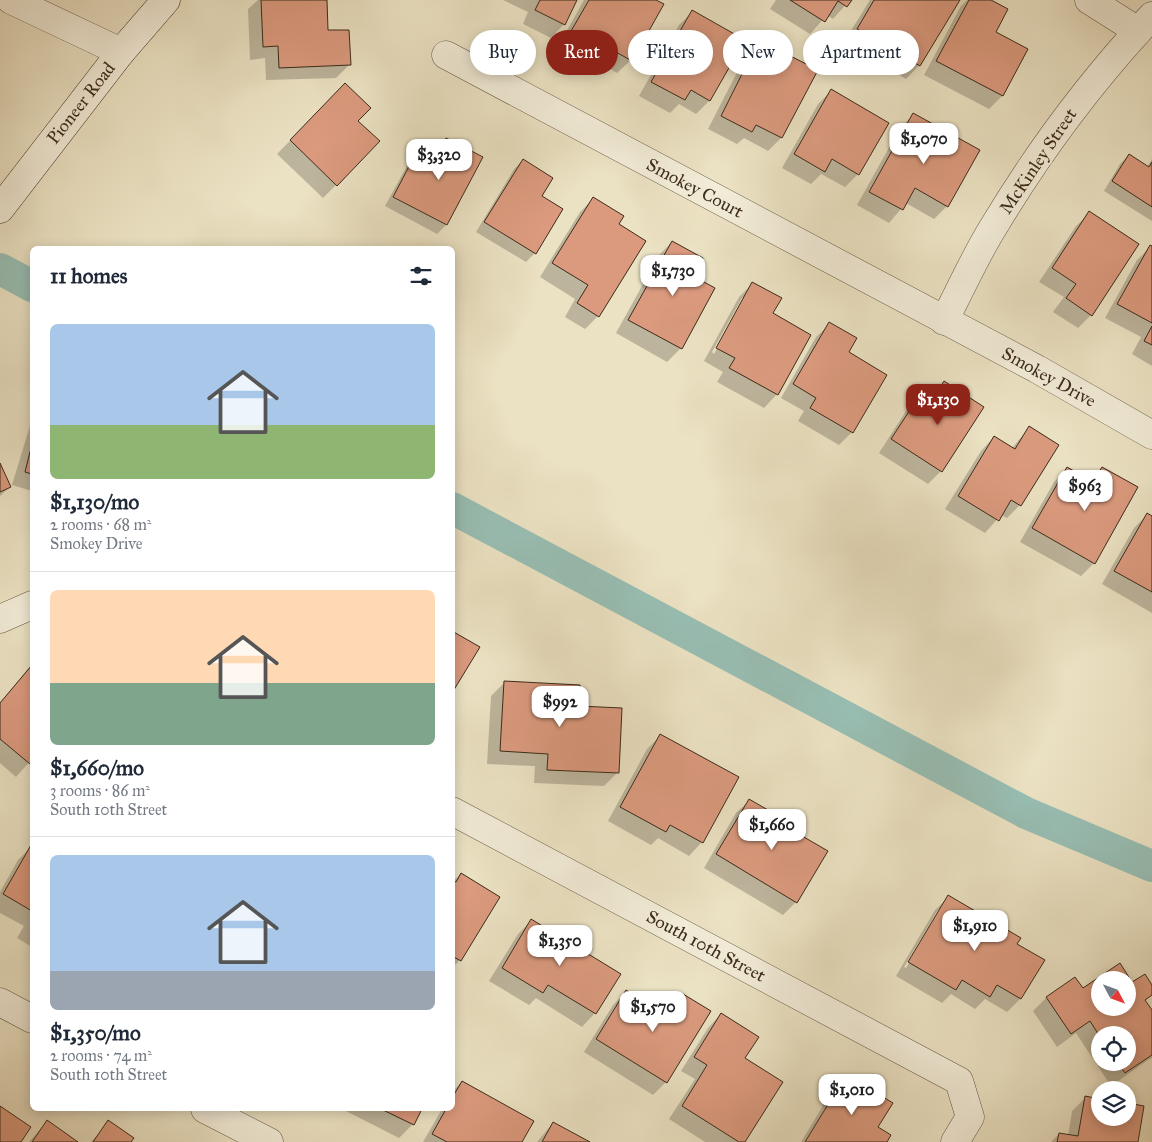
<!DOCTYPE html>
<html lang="en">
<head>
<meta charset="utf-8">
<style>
  :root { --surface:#fff; --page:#f6f6f7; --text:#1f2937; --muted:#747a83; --line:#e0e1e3; --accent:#8f2418 }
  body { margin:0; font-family:"IM FELL Great Primer",serif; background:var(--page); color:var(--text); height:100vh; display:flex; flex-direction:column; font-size:19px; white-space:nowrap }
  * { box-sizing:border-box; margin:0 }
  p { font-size:16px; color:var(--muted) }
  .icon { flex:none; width:28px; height:28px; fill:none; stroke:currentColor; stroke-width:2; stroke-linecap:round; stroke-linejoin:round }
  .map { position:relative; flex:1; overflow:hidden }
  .side { position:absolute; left:30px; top:246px; width:425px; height:865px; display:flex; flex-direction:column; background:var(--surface); border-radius:8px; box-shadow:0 2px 12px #0003 }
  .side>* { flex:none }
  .top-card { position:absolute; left:470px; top:30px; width:475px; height:45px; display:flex; gap:10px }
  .needle { width:32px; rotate:131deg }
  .buttons { position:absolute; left:1091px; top:971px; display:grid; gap:10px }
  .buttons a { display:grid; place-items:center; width:45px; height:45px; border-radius:50%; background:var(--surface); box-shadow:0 2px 12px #0003; font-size:25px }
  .price { position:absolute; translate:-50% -42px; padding:0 11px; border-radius:10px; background:#fff; color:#222; font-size:16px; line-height:32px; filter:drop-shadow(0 1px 2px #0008) }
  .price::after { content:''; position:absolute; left:50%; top:30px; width:15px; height:11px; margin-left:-8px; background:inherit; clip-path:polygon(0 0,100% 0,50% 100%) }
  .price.active { background:var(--accent); color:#fff }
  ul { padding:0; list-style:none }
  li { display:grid; align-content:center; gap:10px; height:265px; padding:0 20px }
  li+li { border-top:1px solid var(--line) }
  li span { display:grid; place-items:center; height:155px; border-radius:8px; color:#555 }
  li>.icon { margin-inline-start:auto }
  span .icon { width:90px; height:90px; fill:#fffc; stroke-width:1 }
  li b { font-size:21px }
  h2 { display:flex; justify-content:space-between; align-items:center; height:60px; padding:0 20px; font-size:21px }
  .pill { padding:0 18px; border-radius:22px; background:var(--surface); box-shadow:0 2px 12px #0003; font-size:18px; line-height:45px }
  .pill.active { background:var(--accent); color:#fff }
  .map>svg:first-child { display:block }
  .shadow { fill:#0003; fill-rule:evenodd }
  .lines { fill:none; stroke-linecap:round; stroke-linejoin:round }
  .canal { stroke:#98beb3; stroke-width:32 }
  .building { fill:#db9a7e; stroke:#3b2b1a; fill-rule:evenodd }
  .street-casing { stroke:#675944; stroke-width:29 }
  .secondary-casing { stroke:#3b2b1a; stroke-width:29 }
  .street { stroke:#f2ecd8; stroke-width:28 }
  .secondary { stroke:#f2ecd8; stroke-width:28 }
  .labels { text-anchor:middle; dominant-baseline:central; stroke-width:4.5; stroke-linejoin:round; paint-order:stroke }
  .street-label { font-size:18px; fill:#3b2b1a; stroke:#f2ecd8 }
</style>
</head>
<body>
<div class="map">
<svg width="1152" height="1142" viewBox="0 0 1152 1142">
  <rect width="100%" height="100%" fill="#ebe2c3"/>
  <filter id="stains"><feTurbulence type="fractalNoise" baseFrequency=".004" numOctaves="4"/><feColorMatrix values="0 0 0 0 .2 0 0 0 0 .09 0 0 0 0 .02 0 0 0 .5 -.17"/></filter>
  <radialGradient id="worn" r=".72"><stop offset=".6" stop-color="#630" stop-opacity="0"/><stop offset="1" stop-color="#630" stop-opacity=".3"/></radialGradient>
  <g class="shadow">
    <polygon points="258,0 326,0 327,32 349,65 336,78 266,80 265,58 250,60 248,9"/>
    <polygon points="503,0 576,0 564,24 551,38 523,24 528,12"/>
    <polygon points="584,0 654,0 631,60 617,73 596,61 587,70 555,52"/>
    <polygon points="776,0 850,0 833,19 827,15 810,34 770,9"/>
    <polygon points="870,0 958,0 919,65 906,79 844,42"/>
    <polygon points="967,0 988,0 994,32 1026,49 1002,96 989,109 924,75 961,6"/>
    <polygon points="692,12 743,40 709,101 696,114 679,104 670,113 639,96 679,25"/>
    <polygon points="759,42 781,138 768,151 744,138 737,144 708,129 746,55"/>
    <polygon points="831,91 858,174 845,187 821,174 811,184 782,168 818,104"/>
    <polygon points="332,98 356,121 336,185 323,198 277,154"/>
    <polygon points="913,115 947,206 934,219 906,203 889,223 857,205 900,128"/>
    <polygon points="447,140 481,158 446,225 437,234 385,206 409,162 417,153 432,160 438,149"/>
    <polygon points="1129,155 1147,167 1152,159 1152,221 1104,191 1120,164"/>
    <polygon points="523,160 540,197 561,210 535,253 526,262 476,232 514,169"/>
    <polygon points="593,199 618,224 598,316 585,329 565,317 575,299 540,277 580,212"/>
    <polygon points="1090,213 1091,315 1078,328 1053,312 1064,297 1039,282 1076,226"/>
    <polygon points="672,242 692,277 714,289 681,348 667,362 616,333 659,255"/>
    <polygon points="1150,247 1152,248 1152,366 1132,354 1141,337 1105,318 1137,260"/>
    <path d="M752,284L772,314L777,394L764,408L717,382L723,372L704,361L739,297ZM742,298H745L714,354L712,352Z"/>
    <polygon points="830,324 847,353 852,432 839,445 798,421 804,411 781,398 816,337"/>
    <polygon points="944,382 941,471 928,484 879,453 906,411 919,398 926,402"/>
    <polygon points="32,419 32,491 12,485"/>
    <polygon points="1029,428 1020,505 1007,518 1001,515 985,533 945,509 981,451 994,437 1012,448"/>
    <polygon points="0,466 10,487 0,496"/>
    <polygon points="1102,468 1094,563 1081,576 1020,542 1054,482 1067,469 1089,481"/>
    <polygon points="1147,515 1152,517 1152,613 1102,584 1134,528"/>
    <polygon points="32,664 32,759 16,777 0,763 0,703"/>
    <polygon points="504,683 578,707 621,709 617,773 604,786 534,783 535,766 487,764 491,696"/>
    <polygon points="660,736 702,842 689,856 658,838 651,845 608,821 647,749"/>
    <polygon points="750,800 788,829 796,902 783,915 704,868 736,813"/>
    <polygon points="32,846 32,947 17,938 24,926 0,913 0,892 18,860"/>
    <polygon points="461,875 460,960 452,968 452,881"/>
    <path d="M949,897L1016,945L1043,961L1020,999L1007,1012L985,999L975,1009L951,994L942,1003L896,976L935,910ZM938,910H941L906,968L904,967Z"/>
    <polygon points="531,921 595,1013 582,1027 536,998 529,1005 489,981 518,934"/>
    <path d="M1120,965L1132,984L1152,988V994L1145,1001L1152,1012V1060L1151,1058L1111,1086L1076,1033L1057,1047L1033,1011L1046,998L1082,990ZM1100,980H1128V1008H1100ZM1100,1035H1128V1062H1100Z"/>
    <polygon points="626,992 665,1017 683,996 666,1082 653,1095 584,1052 613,1005"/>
    <polygon points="721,1014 743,1142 705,1142 669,1119 695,1079 681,1071 708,1028"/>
    <polygon points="846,1076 886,1142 801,1142 833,1089"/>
    <polygon points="462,1082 521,1142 423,1142 442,1109 452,1109 452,1092"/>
    <polygon points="1085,1098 1100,1100 1100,1118 1128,1118 1128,1105 1142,1107 1136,1142 1051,1142 1059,1134 1068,1136 1072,1111"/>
    <polygon points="342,1109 421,1109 413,1124 399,1138"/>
    <polygon points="47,1122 76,1142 29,1142"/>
    <polygon points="109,1122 130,1142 91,1142"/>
    <polygon points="553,1123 587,1142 537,1142"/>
  </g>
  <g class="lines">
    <g class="canal">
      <polyline points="0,269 32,286"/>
      <polyline points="452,508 1026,813 1152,866"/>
    </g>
  </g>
  <g class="building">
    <polygon points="261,0 327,0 328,30 349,30 351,65 279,68 278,46 263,47"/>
    <polygon points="540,0 577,0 565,25 535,10"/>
    <polygon points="589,0 656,0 664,4 632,61 607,47 601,57 567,38"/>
    <polygon points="790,0 852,0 847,7 838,1 825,22"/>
    <polygon points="874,0 960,0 920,66 857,29"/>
    <polygon points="969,0 991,0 1008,9 996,32 1028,49 1003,96 936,61"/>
    <polygon points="692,10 745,40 710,101 691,90 685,100 651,82"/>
    <polygon points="759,40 818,70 782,138 756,125 752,132 721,116"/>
    <polygon points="345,83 371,108 358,121 380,141 337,186 290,140"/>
    <polygon points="831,89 889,123 859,175 832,159 825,172 794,154"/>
    <polygon points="913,113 980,150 948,207 915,188 903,210 869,192"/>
    <polygon points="446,138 483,157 447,225 393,197 417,151 435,161"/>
    <polygon points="1129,154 1149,167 1152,162 1152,207 1112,181"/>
    <polygon points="523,159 553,178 542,196 563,209 536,254 484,222"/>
    <polygon points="593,197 624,216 619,224 646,241 599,317 577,303 588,285 552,263"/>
    <polygon points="1089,211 1139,244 1092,316 1066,298 1076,284 1052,268"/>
    <polygon points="672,241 703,258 693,276 715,288 682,349 628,320"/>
    <polygon points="1150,245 1152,246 1152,323 1117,304"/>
    <polygon points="752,282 782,298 773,313 811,335 778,395 729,368 735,358 716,348"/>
    <polygon points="829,322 857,338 849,352 887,375 853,433 810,408 816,398 793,384"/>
    <polygon points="1152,326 1152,345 1144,341"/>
    <polygon points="944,381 984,407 942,472 891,439 919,396 930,403"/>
    <polygon points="1029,426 1059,445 1021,506 1011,500 999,521 958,496 994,436 1015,449"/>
    <polygon points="32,444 32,474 25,472"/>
    <polygon points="0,463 11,487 0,492"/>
    <polygon points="1067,467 1093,482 1102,467 1138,487 1095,564 1032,528"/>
    <polygon points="1147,513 1152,516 1152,592 1114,571"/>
    <polygon points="452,631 480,647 452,693"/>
    <polygon points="32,665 32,761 30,764 0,739 0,703"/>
    <polygon points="504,681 580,685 579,706 622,708 619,773 547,770 548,754 500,751"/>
    <polygon points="660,734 739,777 703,843 670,825 666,832 620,807"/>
    <polygon points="749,799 792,824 790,829 828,851 797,903 716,854"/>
    <polygon points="31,845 32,845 32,911 3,894"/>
    <polygon points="461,873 500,897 461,961 452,956 452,880 456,882"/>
    <polygon points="948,895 1021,938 1017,944 1045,960 1021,999 997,985 990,997 962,980 956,990 908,962"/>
    <polygon points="531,919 621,974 596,1014 548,985 543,993 502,968"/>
    <path d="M1120,963L1132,982L1145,974L1152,985V995L1145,1000L1152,1010V1055L1125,1073L1117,1062H1128V1035L1100,1037L1090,1021L1071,1034L1046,997L1075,977L1083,988ZM1100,980H1128V1008H1100Z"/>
    <polygon points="626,990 669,1017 683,994 711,1011 667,1083 596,1039"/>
    <polygon points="721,1013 759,1037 745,1058 783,1082 745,1142 739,1142 682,1106 707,1065 694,1057"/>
    <polygon points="846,1075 893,1103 878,1127 891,1135 887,1142 805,1142"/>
    <polygon points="462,1081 534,1121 522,1142 447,1142 432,1134 446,1109 452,1109 452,1098"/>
    <polygon points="1085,1096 1100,1099 1100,1118 1128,1118 1128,1103 1144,1106 1138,1142 1057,1142 1059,1133 1078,1136"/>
    <polygon points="0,1106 31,1127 21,1142 0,1142"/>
    <polygon points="381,1109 422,1109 414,1125"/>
    <polygon points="47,1120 78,1142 32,1142"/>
    <polygon points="108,1120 134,1138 131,1142 93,1142"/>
    <polygon points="553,1122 590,1142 542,1142"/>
  </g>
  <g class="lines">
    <g class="street-casing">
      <g id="street">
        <polyline points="11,0 121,52"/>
        <polyline points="1089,0 1138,31"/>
        <polyline points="446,55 1037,369 1152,435"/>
        <path d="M944,321C961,289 975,256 994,226C1039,151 1092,80 1152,16"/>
        <polyline points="0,619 32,605"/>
        <polyline points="452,811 959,1081 970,1117 955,1142"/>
        <polyline points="0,1002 32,1019"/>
        <polyline points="205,1109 269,1142"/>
      </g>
    </g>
    <g class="secondary-casing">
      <polyline id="secondary" points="0,209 121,52 166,0"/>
    </g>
    <use href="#street" class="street"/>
    <use href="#secondary" class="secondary"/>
  </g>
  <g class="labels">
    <g class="street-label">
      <text transform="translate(81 103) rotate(-52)">Pioneer Road</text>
      <text transform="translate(1038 161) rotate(-56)">McKinley Street</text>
      <text transform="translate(695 188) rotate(28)">Smokey Court</text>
      <text transform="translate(1049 377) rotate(29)">Smokey Drive</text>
      <text transform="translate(706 946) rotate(28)">South 10th Street</text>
    </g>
  </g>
  <rect width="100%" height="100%" filter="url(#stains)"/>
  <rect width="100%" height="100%" fill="url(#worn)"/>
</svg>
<div class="buttons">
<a><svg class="needle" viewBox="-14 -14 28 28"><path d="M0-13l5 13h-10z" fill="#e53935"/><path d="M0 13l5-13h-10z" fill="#747a83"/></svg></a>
<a><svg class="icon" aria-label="locate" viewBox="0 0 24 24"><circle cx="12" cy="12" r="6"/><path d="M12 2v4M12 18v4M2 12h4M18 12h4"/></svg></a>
<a><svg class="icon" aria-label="layers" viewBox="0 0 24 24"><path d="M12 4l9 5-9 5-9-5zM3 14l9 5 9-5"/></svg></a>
</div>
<b class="price" style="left:924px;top:165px">$1,070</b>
<b class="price" style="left:439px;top:181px">$3,320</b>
<b class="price" style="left:673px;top:297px">$1,730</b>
<b class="price active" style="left:938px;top:426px">$1,130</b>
<b class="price" style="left:1085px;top:512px">$963</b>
<b class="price" style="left:560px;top:728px">$992</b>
<b class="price" style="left:772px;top:851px">$1,660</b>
<b class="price" style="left:975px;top:952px">$1,910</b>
<b class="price" style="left:560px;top:967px">$1,350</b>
<b class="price" style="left:653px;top:1033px">$1,570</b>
<b class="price" style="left:852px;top:1116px">$1,010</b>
<div class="top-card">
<a class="pill">Buy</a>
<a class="pill active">Rent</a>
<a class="pill">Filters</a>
<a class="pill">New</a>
<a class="pill">Apartment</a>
</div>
<section class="side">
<h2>11 homes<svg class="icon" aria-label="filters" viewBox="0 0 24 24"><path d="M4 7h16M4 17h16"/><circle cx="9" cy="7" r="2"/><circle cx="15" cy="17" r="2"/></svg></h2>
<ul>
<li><span style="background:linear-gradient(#a9c7e8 65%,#8fb573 0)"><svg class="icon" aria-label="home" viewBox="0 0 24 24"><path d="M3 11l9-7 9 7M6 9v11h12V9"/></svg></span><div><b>$1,130/mo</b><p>2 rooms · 68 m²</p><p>Smokey Drive</p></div></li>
<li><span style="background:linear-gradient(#ffd9b3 60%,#7fa58c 0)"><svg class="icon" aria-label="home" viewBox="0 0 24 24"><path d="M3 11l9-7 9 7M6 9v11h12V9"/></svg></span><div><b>$1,660/mo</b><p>3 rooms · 86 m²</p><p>South 10th Street</p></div></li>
<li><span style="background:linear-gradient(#a9c7e8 75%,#9aa5b1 0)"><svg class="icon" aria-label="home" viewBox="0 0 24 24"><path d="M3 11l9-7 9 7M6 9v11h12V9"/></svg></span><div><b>$1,350/mo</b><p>2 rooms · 74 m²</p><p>South 10th Street</p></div></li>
</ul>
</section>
</div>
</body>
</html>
